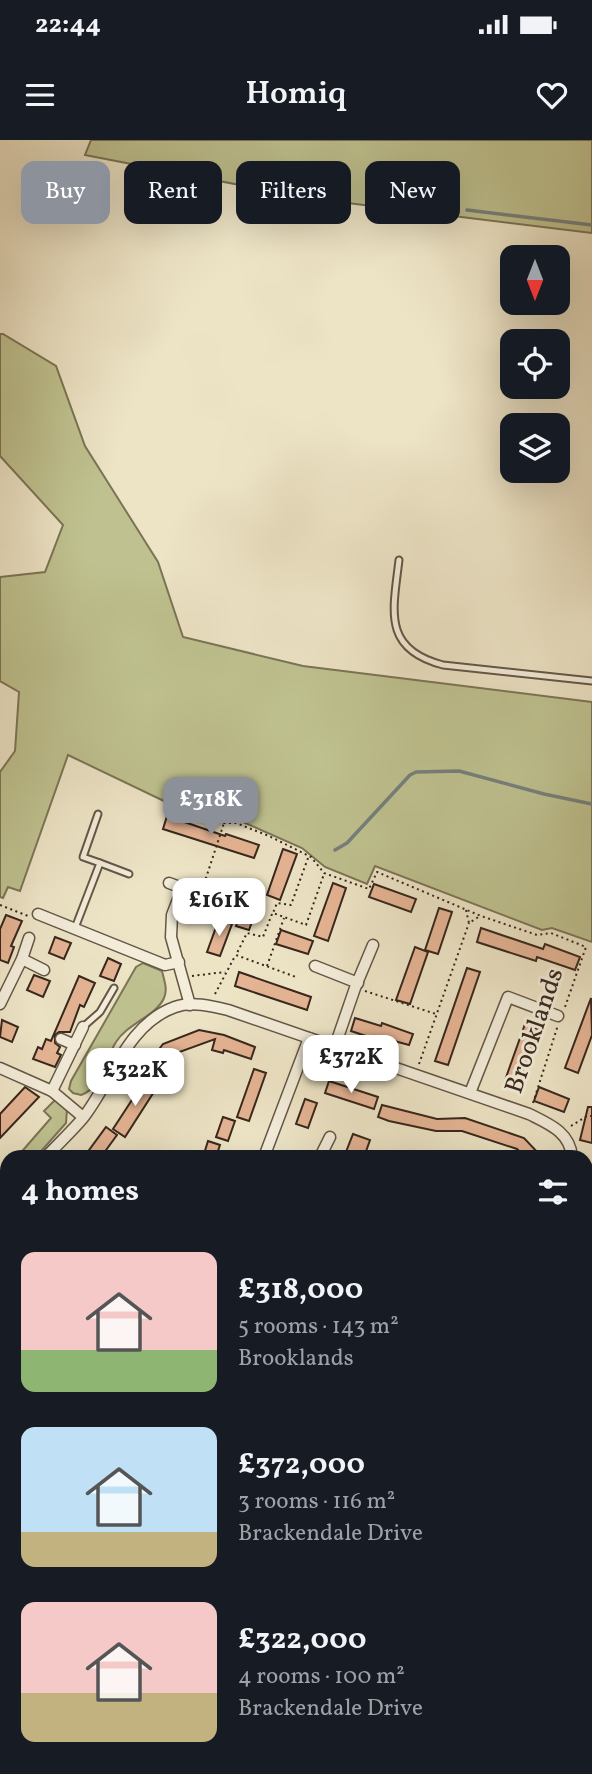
<!DOCTYPE html>
<html lang="en">
<head>
<meta charset="utf-8">
<style>
  :root { --surface:#171b24; --page:#242831; --text:#f1f3f6; --muted:#9ea1a6; --accent:#8c9099 }
  body { margin:0; font-family:Vollkorn,serif; background:var(--page); color:var(--text); height:100vh; display:flex; flex-direction:column; font-size:26px; white-space:nowrap }
  * { box-sizing:border-box; margin:0 }
  p { font-size:23px; color:var(--muted) }
  .icon { flex:none; width:38px; height:38px; fill:none; stroke:currentColor; stroke-width:2; stroke-linecap:round; stroke-linejoin:round }
  .map { position:relative; flex:1; overflow:hidden }
  .sheet { position:absolute; left:0px; top:1010px; width:593px; height:625px; display:flex; flex-direction:column; background:var(--surface); border-radius:21px 21px 0 0; box-shadow:0 7px 28px #0002 }
  .sheet>* { flex:none }
  .guide { position:absolute; left:21px; top:21px; width:551px; height:63px; display:flex; gap:14px }
  .needle { width:46px; rotate:180deg }
  .controls { position:absolute; left:500px; top:105px; display:grid; gap:14px }
  .controls a { display:grid; place-items:center; width:70px; height:70px; border-radius:14px; background:var(--surface); box-shadow:0 7px 28px #0002; font-size:35px }
  .price { position:absolute; translate:-50% -60px; padding:0 16px; border-radius:14px; background:#fff; color:#222; font-size:23px; line-height:46px; filter:drop-shadow(0 2px 4px #0008) }
  .price::after { content:''; position:absolute; left:50%; top:42px; width:21px; height:16px; margin-left:-10px; background:inherit; clip-path:polygon(0 0,100% 0,50% 100%) }
  .price.current { background:var(--accent); color:#fff }
  ul { padding:0; list-style:none }
  li { display:flex; align-items:center; gap:21px; height:175px; padding:0 21px }
  li span { display:grid; place-items:center; flex:none; width:196px; height:140px; border-radius:14px; color:#555 }
  li>.icon { margin-inline-start:auto }
  span .icon { width:84px; height:84px; fill:#fffc; stroke-width:1 }
  li b { font-size:30px }
  h2 { display:flex; justify-content:space-between; align-items:center; height:84px; padding:0 21px; font-size:30px }
  .chip { padding:0 24px; border-radius:14px; background:var(--surface); box-shadow:0 7px 28px #0002; font-size:24px; line-height:63px }
  .chip.current { background:var(--accent); color:#fff }
  .status { display:flex; justify-content:space-between; align-items:center; height:49px; padding:0 35px; background:var(--surface); direction:ltr }
  .status svg { height:19px; fill:currentColor }
  header { display:flex; justify-content:space-between; align-items:center; height:91px; padding:0 21px; background:var(--surface); font-size:32px; font-weight:600 }
  .map>svg:first-child { display:block }
  .green { fill:#bfc290; stroke:#7b7456; stroke-width:2 }
  .lines { fill:none; stroke-linecap:round; stroke-linejoin:round }
  .stream { stroke:#75807e; stroke-width:3.5 }
  .building { fill:#e5b494; stroke:#37271d; stroke-width:2 }
  .lane-casing { stroke:#645647; stroke-width:9 }
  .street-casing { stroke:#645647; stroke-width:13 }
  .secondary-casing { stroke:#37271d; stroke-width:18 }
  .path { stroke:#37271d; stroke-width:2; stroke-dasharray:2 3.5; stroke-linecap:butt }
  .lane { stroke:#f3edda; stroke-width:5 }
  .street { stroke:#f3edda; stroke-width:10 }
  .secondary { stroke:#f3edda; stroke-width:14 }
  .labels { text-anchor:middle; dominant-baseline:central; stroke-width:6; stroke-linejoin:round; paint-order:stroke }
  .street-label { font-size:26px; fill:#37271d; stroke:#f3edda }
</style>
</head>
<body>
<div class="status"><b>22:44</b><svg viewBox="0 0 49 12"><path d="M0 12V9h3v3zM5 12V6h3v6zM10 12V3h3v9zM15 12V0h3v12zM26 1h20v11H26zM47 4h2v5h-2z"/></svg></div>
<header><svg class="icon" aria-label="menu" viewBox="0 0 24 24"><path d="M4 6h16M4 12h16M4 18h16"/></svg>Homiq<svg class="icon" aria-label="heart" viewBox="0 0 24 24"><path d="M12 20l-8-8c-3-5 5-10 8-4 3-6 11-1 8 4z"/></svg></header>
<div class="map">
<svg width="592" height="1634" viewBox="0 0 592 1634">
  <rect width="100%" height="100%" fill="#ede4c6"/>
  <filter id="stains"><feTurbulence type="fractalNoise" baseFrequency=".00286" numOctaves="4"/><feColorMatrix values="0 0 0 0 .2 0 0 0 0 .09 0 0 0 0 .02 0 0 0 .5 -.17"/></filter>
  <radialGradient id="worn" r=".72"><stop offset=".6" stop-color="#630" stop-opacity="0"/><stop offset="1" stop-color="#630" stop-opacity=".3"/></radialGradient>
  <g class="green">
    <polygon points="91,0 592,0 592,93 307,58 85,15"/>
    <polygon points="0,194 3,194 56,226 85,306 158,422 183,497 303,526 592,562 592,802 552,788 542,790 375,726 367,744 325,727 302,708 243,682 219,678 166,662 68,615 20,751 8,747 3,758 0,757 0,632 15,611 19,552 0,541 0,437 45,432 63,385 0,316"/>
    <path d="M143,823L162,831C164,840 168,849 164,858C157,875 127,884 116,902C105,919 102,948 81,955L73,953L69,949L71,941L136,827Z"/>
    <polygon points="54,961 58,961 67,969 66,983 36,1017 17,1017 51,978 44,971"/>
    <polygon points="395,1628 508,1628 505,1634 392,1634"/>
  </g>
  <g class="lines">
    <g class="stream">
      <polyline points="467,70 592,85"/>
      <polyline points="335,710 347,703 410,635 416,632 459,631 544,654 592,664"/>
    </g>
  </g>
  <g class="building">
    <polygon points="167,676 225,696 226,694 259,705 254,718 163,689"/>
    <polygon points="283,709 297,714 280,760 267,755"/>
    <polygon points="333,743 346,748 328,801 314,796"/>
    <polygon points="374,744 416,759 411,772 369,757"/>
    <polygon points="249,749 262,754 249,790 236,786"/>
    <polygon points="439,768 452,772 438,814 425,810"/>
    <polygon points="6,775 22,781 11,806 14,807 8,823 0,820 0,789"/>
    <polygon points="219,779 232,784 220,816 207,812"/>
    <polygon points="481,788 543,809 545,804 580,817 575,830 537,817 536,821 477,802"/>
    <polygon points="281,790 313,801 308,814 276,804"/>
    <polygon points="55,797 71,803 64,819 49,813"/>
    <polygon points="415,807 428,812 410,864 396,860"/>
    <polygon points="108,818 121,824 114,841 100,836"/>
    <polygon points="467,828 480,832 448,925 435,921"/>
    <polygon points="239,832 311,857 307,870 235,846"/>
    <polygon points="34,835 50,841 43,857 27,850"/>
    <polygon points="79,836 95,843 84,867 80,865 70,892 59,892 55,895 55,903 60,907 57,913 61,915 55,927 33,919 38,907 42,909 46,899 51,901"/>
    <polygon points="591,858 592,895 578,933 565,928"/>
    <polygon points="355,878 381,886 382,883 413,894 409,905 376,896 375,899 351,891"/>
    <polygon points="2,880 18,887 12,902 0,897"/>
    <polygon points="525,884 538,889 517,947 504,943"/>
    <polygon points="199,890 224,895 255,907 251,919 224,910 223,913 212,910 215,899 171,915 153,940 142,932 163,904"/>
    <polygon points="254,929 266,933 249,981 237,977"/>
    <polygon points="145,940 157,947 125,997 113,989"/>
    <polygon points="329,941 378,957 374,969 325,953"/>
    <polygon points="25,947 39,957 0,998 0,974"/>
    <polygon points="539,947 569,959 564,972 534,961"/>
    <polygon points="305,959 317,963 308,988 296,984"/>
    <polygon points="382,965 437,979 465,978 524,998 542,1017 525,1017 517,1009 462,991 436,991 389,981 378,977"/>
    <polygon points="588,967 592,967 592,1003 580,1000"/>
    <polygon points="223,977 235,981 228,1001 216,997"/>
    <polygon points="106,987 117,995 101,1017 84,1017"/>
    <polygon points="353,994 370,1000 364,1017 344,1017"/>
    <polygon points="208,1001 220,1005 216,1017 203,1017"/>
  </g>
  <g class="lines">
    <g class="lane-casing">
      <g id="lane">
        <path d="M399,420C393,471 382,509 443,525L592,541"/>
        <polyline points="98,674 83,717 100,723"/>
        <polyline points="75,788 100,723 129,734"/>
        <polyline points="83,887 100,872 114,848"/>
        <polyline points="586,1260 592,1261"/>
        <path d="M586,1481C592,1489 590,1502 586,1513"/>
        <polyline points="519,1628 536,1632 541,1628"/>
        <polyline points="385,1634 387,1628"/>
      </g>
    </g>
    <g class="street-casing">
      <g id="street">
        <polyline points="169,743 214,760"/>
        <polyline points="182,749 172,775 171,797 190,865"/>
        <polyline points="38,774 165,825 179,822"/>
        <polyline points="22,819 44,830"/>
        <polyline points="315,826 358,843"/>
        <polyline points="0,864 22,819 29,798"/>
        <polyline points="61,899 75,905"/>
        <polyline points="335,906 355,848 373,805"/>
        <polyline points="0,928 52,951 83,977"/>
        <polyline points="52,951 83,887"/>
        <polyline points="470,953 508,857 558,876"/>
        <path d="M46,1017C58,1004 72,991 83,978C112,941 127,884 175,867C191,861 212,866 228,870L529,974C549,984 570,992 572,1017"/>
        <polyline points="264,1017 309,898"/>
        <polyline points="320,1017 330,997"/>
        <polyline points="0,1060 7,1054"/>
        <polyline points="586,1085 592,1087"/>
        <polyline points="586,1443 592,1428"/>
        <polyline points="0,1457 7,1450"/>
        <polyline points="292,1628 292,1634"/>
        <polyline points="513,1634 516,1628"/>
      </g>
    </g>
    <g class="secondary-casing">
      <g id="secondary">
        <polyline points="0,1165 7,1167"/>
        <polyline points="586,1387 592,1390"/>
      </g>
    </g>
    <g class="path">
      <polyline points="166,664 224,683 236,683 269,696 311,717 324,733 369,749 377,732 481,776 537,795 551,793 586,807 565,867"/>
      <polyline points="308,718 291,765 277,763 273,773 306,785 324,734"/>
      <polyline points="204,744 224,683"/>
      <polyline points="0,765 28,776"/>
      <polyline points="466,770 469,783 480,776"/>
      <polyline points="272,774 263,797 247,793 236,815 296,837"/>
      <polyline points="267,826 284,778"/>
      <polyline points="192,836 225,832"/>
      <polyline points="365,851 436,874"/>
      <polyline points="215,854 235,816"/>
      <polyline points="419,924 469,783"/>
      <polyline points="533,963 558,885"/>
      <polyline points="571,986 587,976 592,976"/>
      <polyline points="0,1208 1,1206"/>
      <polyline points="0,1315 7,1312"/>
    </g>
    <use href="#lane" class="lane"/>
    <use href="#street" class="street"/>
    <use href="#secondary" class="secondary"/>
  </g>
  <g class="labels">
    <g class="street-label">
      <text transform="translate(535 891) rotate(-71)">Brooklands</text>
    </g>
  </g>
  <rect width="100%" height="100%" filter="url(#stains)"/>
  <rect width="100%" height="100%" fill="url(#worn)"/>
</svg>
<div class="controls">
<a><svg class="needle" viewBox="-14 -14 28 28"><path d="M0-13l5 13h-10z" fill="#e53935"/><path d="M0 13l5-13h-10z" fill="#9ea1a6"/></svg></a>
<a><svg class="icon" aria-label="locate" viewBox="0 0 24 24"><circle cx="12" cy="12" r="6"/><path d="M12 2v4M12 18v4M2 12h4M18 12h4"/></svg></a>
<a><svg class="icon" aria-label="layers" viewBox="0 0 24 24"><path d="M12 4l9 5-9 5-9-5zM3 14l9 5 9-5"/></svg></a>
</div>
<b class="price current" style="left:211px;top:697px">£318K</b>
<b class="price" style="left:219px;top:798px">£161K</b>
<b class="price" style="left:351px;top:955px">£372K</b>
<b class="price" style="left:135px;top:968px">£322K</b>
<div class="guide">
<a class="chip current">Buy</a>
<a class="chip">Rent</a>
<a class="chip">Filters</a>
<a class="chip">New</a>
</div>
<section class="sheet">
<h2>4 homes<svg class="icon" aria-label="filters" viewBox="0 0 24 24"><path d="M4 7h16M4 17h16"/><circle cx="9" cy="7" r="2"/><circle cx="15" cy="17" r="2"/></svg></h2>
<ul>
<li><span style="background:linear-gradient(#f6c9c9 70%,#8fb573 0)"><svg class="icon" aria-label="home" viewBox="0 0 24 24"><path d="M3 11l9-7 9 7M6 9v11h12V9"/></svg></span><div><b>£318,000</b><p>5 rooms · 143 m²</p><p>Brooklands</p></div></li>
<li><span style="background:linear-gradient(#bfe0f5 75%,#c2b280 0)"><svg class="icon" aria-label="home" viewBox="0 0 24 24"><path d="M3 11l9-7 9 7M6 9v11h12V9"/></svg></span><div><b>£372,000</b><p>3 rooms · 116 m²</p><p>Brackendale Drive</p></div></li>
<li><span style="background:linear-gradient(#f6c9c9 65%,#c2b280 0)"><svg class="icon" aria-label="home" viewBox="0 0 24 24"><path d="M3 11l9-7 9 7M6 9v11h12V9"/></svg></span><div><b>£322,000</b><p>4 rooms · 100 m²</p><p>Brackendale Drive</p></div></li>
</ul>
</section>
</div>
</body>
</html>
